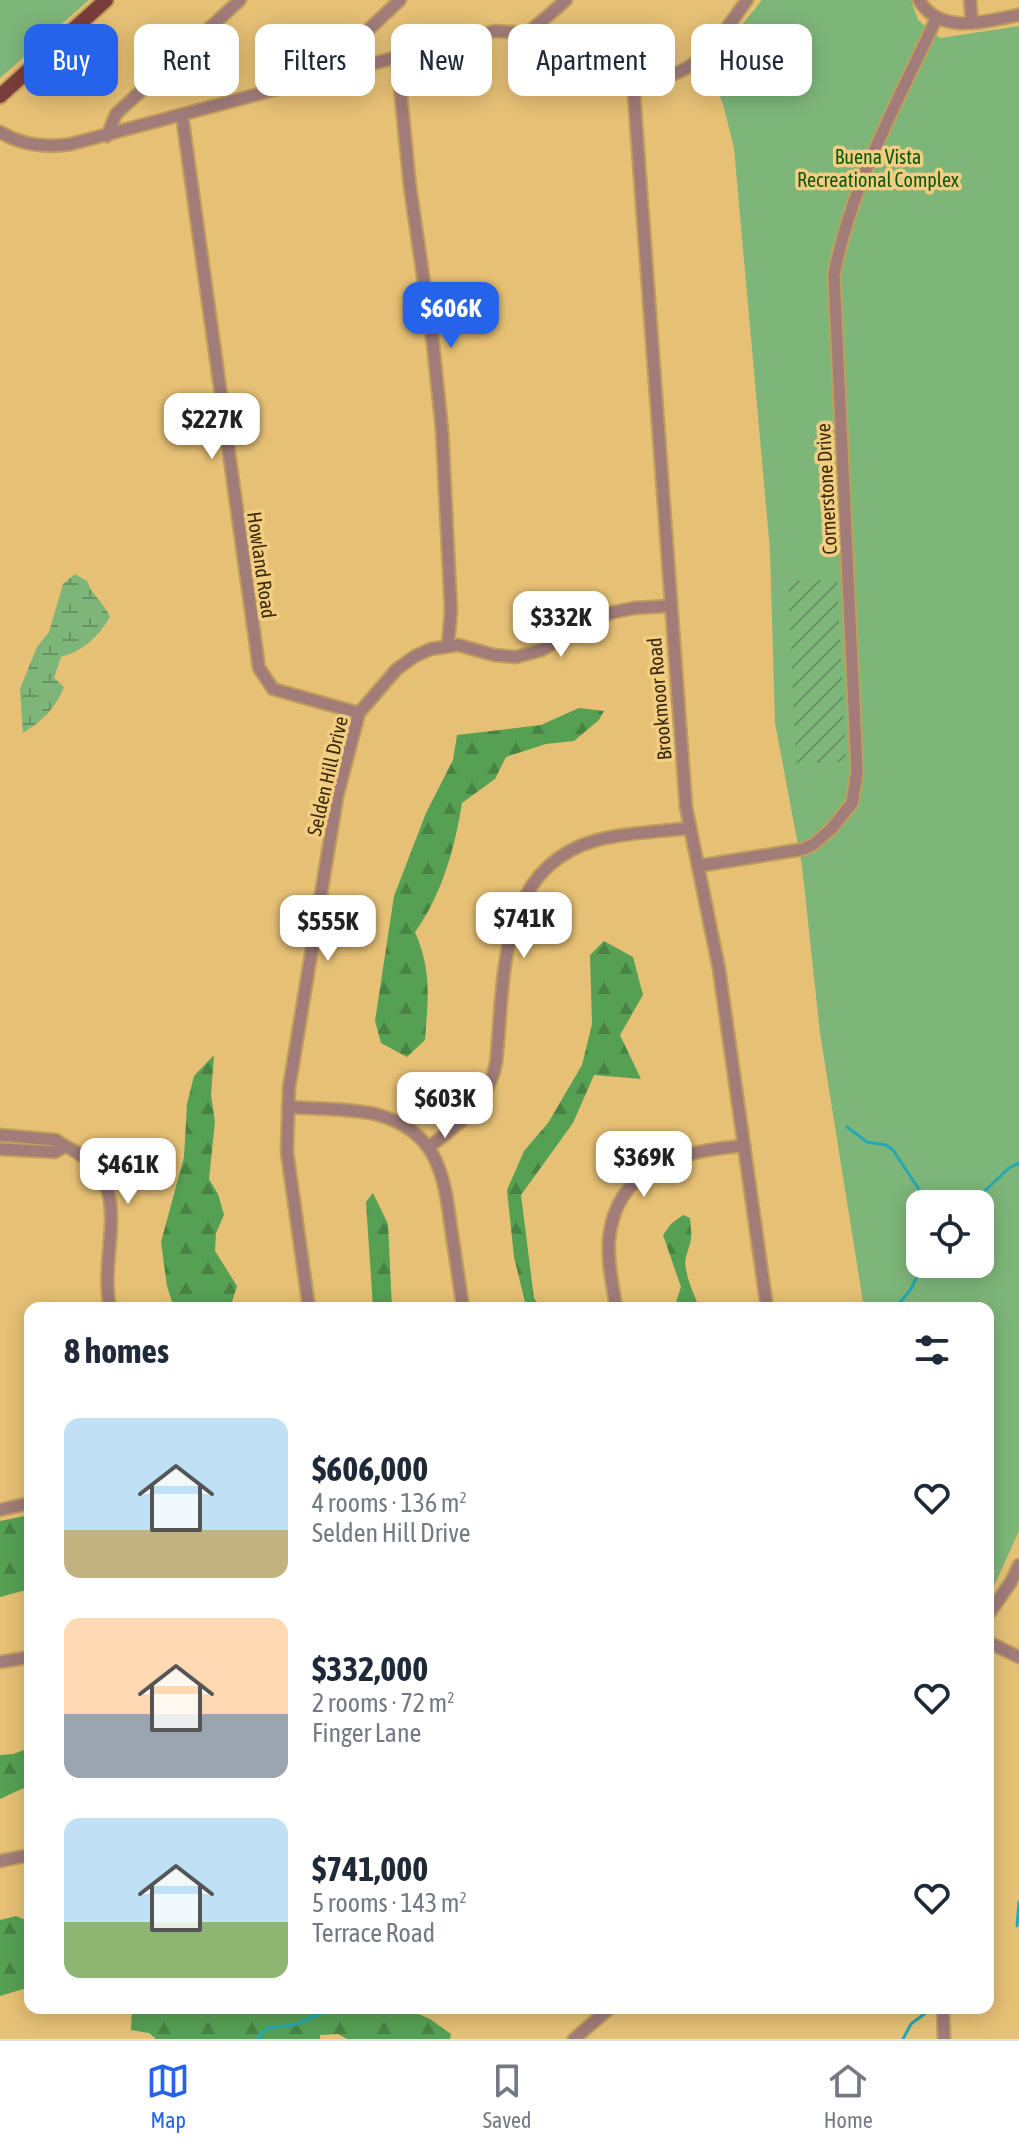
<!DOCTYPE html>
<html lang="en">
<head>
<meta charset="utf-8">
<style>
  :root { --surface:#fff; --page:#f6f6f7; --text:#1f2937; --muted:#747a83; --line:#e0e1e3; --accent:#2563eb }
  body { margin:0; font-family:"Asap Condensed",sans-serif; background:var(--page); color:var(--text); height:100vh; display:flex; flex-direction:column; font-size:30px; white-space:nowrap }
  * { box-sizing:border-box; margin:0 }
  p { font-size:26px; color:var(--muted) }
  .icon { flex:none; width:44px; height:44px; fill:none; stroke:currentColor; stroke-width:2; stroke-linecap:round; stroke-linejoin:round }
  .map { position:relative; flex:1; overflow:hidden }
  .sheet { position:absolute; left:24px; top:1302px; width:970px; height:712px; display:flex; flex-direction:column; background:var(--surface); border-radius:16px; box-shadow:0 4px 20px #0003 }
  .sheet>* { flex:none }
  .banner { position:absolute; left:24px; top:24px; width:972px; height:72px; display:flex; gap:16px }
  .buttons { position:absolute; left:906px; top:1190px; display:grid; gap:16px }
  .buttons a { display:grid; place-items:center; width:88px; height:88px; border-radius:16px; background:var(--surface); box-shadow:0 4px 20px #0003; font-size:40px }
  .price { position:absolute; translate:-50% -68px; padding:0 18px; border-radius:16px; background:#fff; color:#222; font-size:26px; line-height:52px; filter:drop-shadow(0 2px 4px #0008) }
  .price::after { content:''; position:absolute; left:50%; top:48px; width:24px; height:18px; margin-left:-12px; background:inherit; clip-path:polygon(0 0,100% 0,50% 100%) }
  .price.current { background:var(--accent); color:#fff }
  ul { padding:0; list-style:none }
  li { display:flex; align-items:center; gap:24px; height:200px; padding:0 40px }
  li span { display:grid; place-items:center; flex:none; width:224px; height:160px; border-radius:16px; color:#555 }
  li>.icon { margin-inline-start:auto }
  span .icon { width:96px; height:96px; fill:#fffc; stroke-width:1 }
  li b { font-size:34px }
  h2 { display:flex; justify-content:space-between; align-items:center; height:96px; padding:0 40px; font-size:34px }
  .tag { padding:0 28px; border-radius:16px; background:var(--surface); box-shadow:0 4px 20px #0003; font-size:28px; line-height:72px }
  .tag.current { background:var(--accent); color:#fff }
  .dock { display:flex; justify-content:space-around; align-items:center; height:112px; border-top:2px solid var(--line); background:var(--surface); font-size:22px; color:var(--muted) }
  .dock a { display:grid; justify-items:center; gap:4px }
  .dock .current { color:var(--accent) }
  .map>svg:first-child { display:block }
  .green { fill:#7eb67a; fill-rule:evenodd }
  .forest { fill:url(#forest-firs) }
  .wetland { fill:url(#wetland-marsh) }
  .garden { fill:url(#garden-furrows) }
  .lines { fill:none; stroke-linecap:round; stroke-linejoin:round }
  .stream { stroke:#26a8b2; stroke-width:3 }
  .minor-casing { stroke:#c09f5d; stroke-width:15 }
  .major-casing { stroke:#c09f5d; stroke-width:18 }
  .minor { stroke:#a17c79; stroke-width:11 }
  .major { stroke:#7b3d3b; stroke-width:14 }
  .labels { text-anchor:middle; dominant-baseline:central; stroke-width:7; stroke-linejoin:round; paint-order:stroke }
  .park-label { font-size:20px; fill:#095a0d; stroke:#f3cd82 }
  .street-label { font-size:20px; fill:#392a09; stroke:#f3cd82 }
</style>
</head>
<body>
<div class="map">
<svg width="1019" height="2039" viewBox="0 0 1019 2039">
  <defs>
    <pattern id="forest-firs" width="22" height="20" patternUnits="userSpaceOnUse" patternTransform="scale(2)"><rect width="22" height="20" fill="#56a054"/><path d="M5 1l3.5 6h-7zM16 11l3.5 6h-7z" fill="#488344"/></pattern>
    <pattern id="wetland-marsh" width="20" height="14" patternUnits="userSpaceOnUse" patternTransform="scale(2)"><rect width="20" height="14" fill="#7eb67a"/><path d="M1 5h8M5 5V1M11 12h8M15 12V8" fill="none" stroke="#689462"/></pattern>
    <pattern id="garden-furrows" width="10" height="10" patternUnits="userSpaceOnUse" patternTransform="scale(2)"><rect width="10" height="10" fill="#7eb67a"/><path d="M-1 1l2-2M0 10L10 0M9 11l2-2" fill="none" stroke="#689462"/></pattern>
  </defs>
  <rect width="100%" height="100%" fill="#e6c075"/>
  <g class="green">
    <polygon points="0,0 89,0 0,78"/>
    <path d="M762,0H911L918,20L940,38L1019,26V1531L988,1599V1308H864L820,1033L802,866L775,723L770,550L734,148L723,104L708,67ZM920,1204H980V1264H920Z"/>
  </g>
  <g class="forest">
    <path d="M579,708L604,711L599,720L574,741L546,744L506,757L495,779L462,803C455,847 442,895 415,932C432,971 428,999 425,1040L407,1057L381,1043L375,1021L394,896L426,813L453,760L457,735L541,725Z"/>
    <polygon points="604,941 633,957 643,995 620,1035 641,1079 594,1075 573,1123 521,1195 534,1298 541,1308 533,1308 525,1302 514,1257 507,1190 524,1151 548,1123 582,1065 592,1024 590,955"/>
    <polygon points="214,1055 211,1095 215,1122 209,1179 218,1194 224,1215 216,1233 215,1251 237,1286 232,1302 237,1308 174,1308 167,1286 161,1242 184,1157 187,1104 194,1076"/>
    <polygon points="373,1193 388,1224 392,1308 373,1308 366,1202"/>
    <path d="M683,1215L690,1218C692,1240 692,1237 686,1257C682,1269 695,1298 700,1308H674L681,1287L663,1235L671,1224Z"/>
    <polygon points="30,1515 30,1589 0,1597 0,1521"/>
    <polygon points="30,1748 30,1785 0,1799 0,1755 13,1754"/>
    <polygon points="16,1916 30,1922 30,1987 0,1996 0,1920"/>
    <polygon points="132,2008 405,2008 430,2019 451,2034 450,2039 347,2039 338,2034 320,2035 320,2039 156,2039 149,2033 131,2030"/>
  </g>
  <path class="wetland" d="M75,574L87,581C92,596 104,602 110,617C99,636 83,651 61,657L54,678L64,687C55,709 43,720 23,733L20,689L37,647L49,632L63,584Z"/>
  <polygon class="garden" points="837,579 846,762 796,763 788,581"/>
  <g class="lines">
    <g class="stream">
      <path d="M847,1127L867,1142L886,1145L893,1150L922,1194C939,1199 957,1195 972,1204"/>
      <polyline points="971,1204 1009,1168 1019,1163"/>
      <polyline points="895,1308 911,1289 923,1264"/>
      <polyline points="1017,1926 1019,1902"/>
      <polyline points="257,2039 267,2028 294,2025 327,2011 326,2008"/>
      <polyline points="903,2039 911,2024 927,2012"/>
    </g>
    <g class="minor-casing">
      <g id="minor">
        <path d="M919,0C940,36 986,21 1019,15"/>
        <polyline points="970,0 972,23"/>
        <polyline points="528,33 566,0"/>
        <polyline points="397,57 410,187 433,344 442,430 451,611 448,644"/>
        <polyline points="319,76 400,0"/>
        <polyline points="633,81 686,807 719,969 767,1308"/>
        <polyline points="182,115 259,668 273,689 359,713"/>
        <path d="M0,132C21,145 47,148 71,144L495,31L528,33L633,81C697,80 713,46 747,0"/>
        <polyline points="107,136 116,114 240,0"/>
        <path d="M698,866L804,849L814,844L832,828L852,803L857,772L834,275C851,184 898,102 936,19"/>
        <path d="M288,1107C316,1109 347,1108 375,1114C437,1130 444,1173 451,1228C455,1255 459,1281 463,1308"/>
        <polyline points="0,1135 56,1140 65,1146 55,1152 0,1149"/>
        <path d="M65,1146C141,1182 97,1247 110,1308"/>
        <path d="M429,1147C460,1123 488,1104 496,1063C505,979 496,868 597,840C627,832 659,832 689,828"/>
        <polyline points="309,1308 287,1152 289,1088 337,797 359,713 397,669 415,656 431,649 458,645 494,655 516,657 542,650 587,623 610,613 634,608 670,606"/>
        <path d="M616,1308C613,1286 607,1262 609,1240C615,1166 684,1150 744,1146"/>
        <polyline points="0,1510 30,1503"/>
        <polyline points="988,1615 1011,1582 1019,1565"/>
        <polyline points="988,1642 1019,1657"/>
        <polyline points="0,1662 30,1657"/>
        <polyline points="0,1861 30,1855"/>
        <polyline points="943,2008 944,2039"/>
        <polyline points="574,2039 610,2008"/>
      </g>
    </g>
    <g class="major-casing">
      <polyline id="major" points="0,96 106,0"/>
    </g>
    <use href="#minor" class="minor"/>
    <use href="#major" class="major"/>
  </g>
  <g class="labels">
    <g class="park-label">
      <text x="878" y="156">Buena Vista<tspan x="878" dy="23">Recreational Complex</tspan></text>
    </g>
    <g class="street-label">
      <text transform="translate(826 489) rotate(-93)">Cornerstone Drive</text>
      <text transform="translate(262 565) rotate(82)">Howland Road</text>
      <text transform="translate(659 699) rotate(-95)">Brookmoor Road</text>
      <text transform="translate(327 776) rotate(-77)">Selden Hill Drive</text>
    </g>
  </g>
</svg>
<div class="buttons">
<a><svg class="icon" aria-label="locate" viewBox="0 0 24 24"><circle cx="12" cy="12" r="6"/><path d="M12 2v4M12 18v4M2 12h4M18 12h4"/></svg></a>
</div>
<b class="price current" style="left:451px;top:350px">$606K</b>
<b class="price" style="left:212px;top:461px">$227K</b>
<b class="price" style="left:561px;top:659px">$332K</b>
<b class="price" style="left:524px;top:960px">$741K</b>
<b class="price" style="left:328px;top:963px">$555K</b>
<b class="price" style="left:445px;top:1140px">$603K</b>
<b class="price" style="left:644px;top:1199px">$369K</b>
<b class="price" style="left:128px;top:1206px">$461K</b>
<div class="banner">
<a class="tag current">Buy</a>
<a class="tag">Rent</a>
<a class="tag">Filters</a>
<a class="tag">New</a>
<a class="tag">Apartment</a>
<a class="tag">House</a>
</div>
<section class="sheet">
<h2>8 homes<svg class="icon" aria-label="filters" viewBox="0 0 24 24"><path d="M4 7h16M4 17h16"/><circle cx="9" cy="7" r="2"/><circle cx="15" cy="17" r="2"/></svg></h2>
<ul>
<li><span style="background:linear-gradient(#bfe0f5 70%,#c2b280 0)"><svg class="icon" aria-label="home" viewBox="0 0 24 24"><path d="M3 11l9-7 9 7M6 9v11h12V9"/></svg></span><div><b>$606,000</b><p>4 rooms · 136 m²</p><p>Selden Hill Drive</p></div><svg class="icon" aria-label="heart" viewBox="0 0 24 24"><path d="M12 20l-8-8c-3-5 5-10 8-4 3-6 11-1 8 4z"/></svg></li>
<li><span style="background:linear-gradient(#ffd9b3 60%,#9aa5b1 0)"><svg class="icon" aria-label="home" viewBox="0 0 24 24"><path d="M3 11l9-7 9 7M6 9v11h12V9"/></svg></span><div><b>$332,000</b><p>2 rooms · 72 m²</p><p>Finger Lane</p></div><svg class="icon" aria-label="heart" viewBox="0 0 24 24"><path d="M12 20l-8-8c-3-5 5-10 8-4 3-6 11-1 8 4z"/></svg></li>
<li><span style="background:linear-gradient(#bfe0f5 65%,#8fb573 0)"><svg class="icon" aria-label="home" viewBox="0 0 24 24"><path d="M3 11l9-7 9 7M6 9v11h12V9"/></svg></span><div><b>$741,000</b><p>5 rooms · 143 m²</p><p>Terrace Road</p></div><svg class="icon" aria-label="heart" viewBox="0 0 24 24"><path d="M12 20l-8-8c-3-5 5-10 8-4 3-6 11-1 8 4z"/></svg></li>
</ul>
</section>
</div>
<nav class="dock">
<a class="current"><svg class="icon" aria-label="map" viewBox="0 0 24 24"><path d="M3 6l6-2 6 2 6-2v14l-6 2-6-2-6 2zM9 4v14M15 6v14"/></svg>Map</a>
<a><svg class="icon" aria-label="saved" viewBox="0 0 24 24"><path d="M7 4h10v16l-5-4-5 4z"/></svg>Saved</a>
<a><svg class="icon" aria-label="home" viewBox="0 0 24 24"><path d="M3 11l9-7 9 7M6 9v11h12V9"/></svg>Home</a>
</nav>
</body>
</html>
